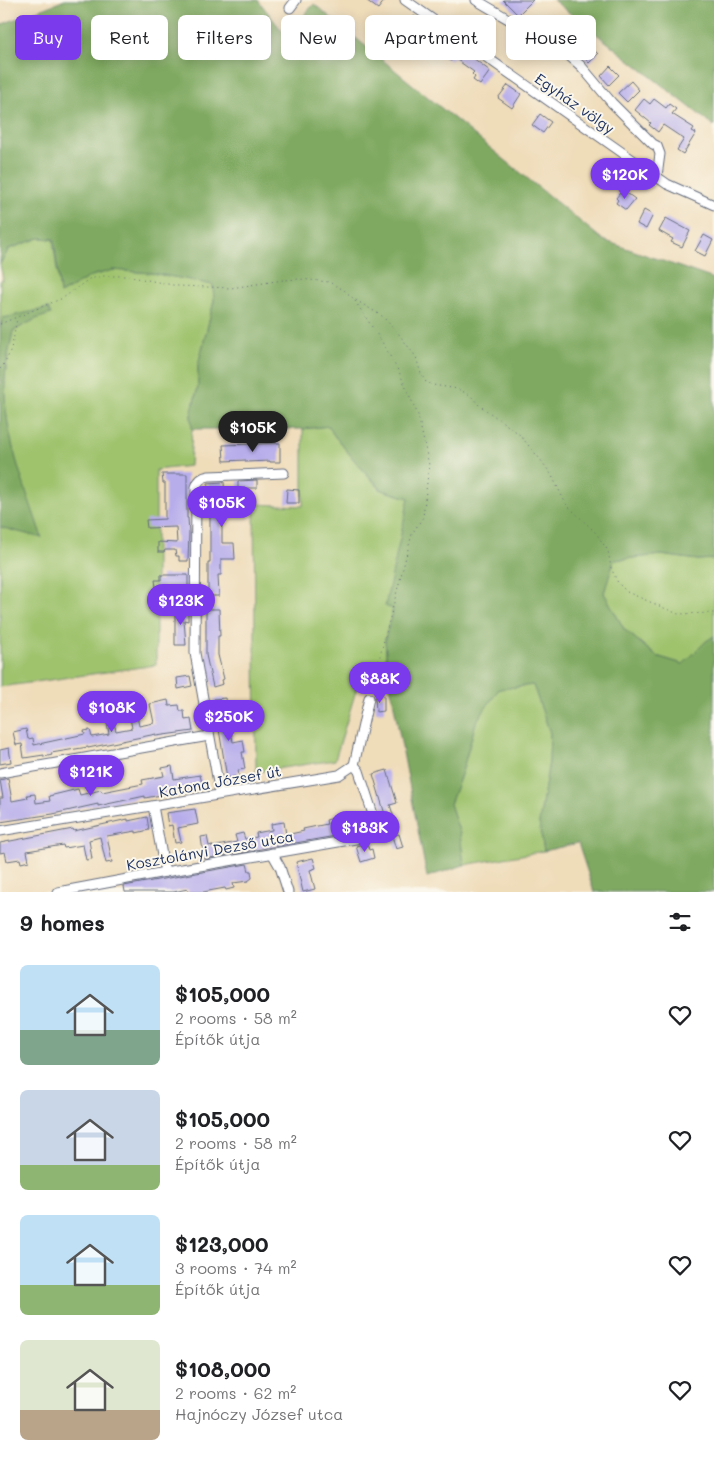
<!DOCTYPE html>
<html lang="en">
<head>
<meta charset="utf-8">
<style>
  :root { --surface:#fff; --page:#f6f6f6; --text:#202124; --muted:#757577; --accent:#7c3aed }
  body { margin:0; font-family:Mali,sans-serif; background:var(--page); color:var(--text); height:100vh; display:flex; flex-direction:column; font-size:19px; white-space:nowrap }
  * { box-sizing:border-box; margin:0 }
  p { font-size:16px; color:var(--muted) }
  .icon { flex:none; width:28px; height:28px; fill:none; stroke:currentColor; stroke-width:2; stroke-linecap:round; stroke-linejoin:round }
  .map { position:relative; height:892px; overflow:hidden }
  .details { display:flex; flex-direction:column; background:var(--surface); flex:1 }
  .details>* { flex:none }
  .top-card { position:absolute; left:15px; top:15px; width:685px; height:45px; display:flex; gap:10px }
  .price { position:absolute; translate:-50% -42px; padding:0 11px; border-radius:18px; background:var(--accent); color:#fff; font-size:16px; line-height:32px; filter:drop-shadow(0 1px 2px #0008) }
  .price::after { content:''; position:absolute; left:50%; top:30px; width:15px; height:11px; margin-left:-8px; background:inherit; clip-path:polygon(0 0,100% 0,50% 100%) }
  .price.active { background:#222; color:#fff }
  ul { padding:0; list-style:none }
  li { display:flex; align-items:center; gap:15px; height:125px; padding:0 20px }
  li span { display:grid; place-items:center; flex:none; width:140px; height:100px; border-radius:8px; color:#555 }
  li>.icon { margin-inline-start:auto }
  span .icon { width:60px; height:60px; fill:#fffc; stroke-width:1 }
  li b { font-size:21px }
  h2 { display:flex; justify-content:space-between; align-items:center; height:60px; padding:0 20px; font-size:21px }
  .chip { padding:0 18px; border-radius:8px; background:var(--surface); box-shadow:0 2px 12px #0003; font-size:18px; line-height:45px }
  .chip.active { background:var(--accent); color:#fff }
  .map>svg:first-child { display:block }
  .green { fill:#9fc36d; stroke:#5d7966 }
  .forest { fill:#7fa960; stroke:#4d6c5f }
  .building { fill:#b7adeb }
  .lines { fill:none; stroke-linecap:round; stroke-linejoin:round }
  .street-casing { stroke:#656c7e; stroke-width:11 }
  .path { stroke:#656c7e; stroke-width:1; stroke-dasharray:1 4; stroke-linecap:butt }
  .street { stroke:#fff; stroke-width:9 }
  .labels { text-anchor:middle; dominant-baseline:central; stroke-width:4; stroke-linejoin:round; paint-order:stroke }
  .street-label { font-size:15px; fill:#1b2f5e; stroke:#fbf7ec }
</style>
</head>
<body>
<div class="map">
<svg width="714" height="892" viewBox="0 0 714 892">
  <rect width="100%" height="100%" fill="#fbf7ec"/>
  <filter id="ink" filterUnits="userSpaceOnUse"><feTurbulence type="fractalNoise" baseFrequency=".02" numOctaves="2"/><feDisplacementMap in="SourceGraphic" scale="10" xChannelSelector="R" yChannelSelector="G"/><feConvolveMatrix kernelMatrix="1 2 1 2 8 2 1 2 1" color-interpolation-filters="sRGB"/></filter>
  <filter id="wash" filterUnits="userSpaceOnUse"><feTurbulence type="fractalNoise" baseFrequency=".0096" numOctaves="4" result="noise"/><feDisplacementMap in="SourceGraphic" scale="20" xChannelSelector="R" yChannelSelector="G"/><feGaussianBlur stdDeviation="1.12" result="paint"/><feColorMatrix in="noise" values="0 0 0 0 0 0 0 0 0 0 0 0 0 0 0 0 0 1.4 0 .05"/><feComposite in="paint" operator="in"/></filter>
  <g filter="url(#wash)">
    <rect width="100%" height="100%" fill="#efdcb9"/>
    <g class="green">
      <path d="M39,238L53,239L60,294L91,276L113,270L151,273L185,279L213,285L214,301L198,365V386L191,415L192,429L190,466L156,470V665L0,687V527L41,537C24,486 2,432 5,377C6,362 10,346 13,331L36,319L51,313L3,318L0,328V281L3,279L0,264L9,249Z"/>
      <polygon points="329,426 333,434 356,462 381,490 409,498 386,606 393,609 385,639 387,669 361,674 335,760 256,772 254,504 303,506 303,429"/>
      <polygon points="661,555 698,560 714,559 714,636 705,642 683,664 656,656 624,629 604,593 614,560"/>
      <polygon points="533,685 550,733 549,762 539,823 544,851 464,865 460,834 450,804 462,772 476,722 498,689"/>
    </g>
    <g class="forest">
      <polygon points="65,0 258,0 286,36 314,4 603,240 714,279 714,559 698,560 661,555 614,560 604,593 624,629 656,656 683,664 705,642 714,636 714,892 594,892 578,843 544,851 539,823 549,762 550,733 533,685 499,689 476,722 462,772 450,804 460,834 464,865 427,877 387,669 385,639 393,609 385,606 409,498 382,490 356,462 333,434 329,426 303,429 192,429 191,415 198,386 198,365 214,301 213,285 185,279 151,273 113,270 91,276 60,294 54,239 39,238 9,249 0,264 0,25"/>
      <polygon points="553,0 714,0 714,126"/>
      <path d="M48,308L51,314L36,319L13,331C10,346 6,362 5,377C2,433 25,486 42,538L0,527V328L3,318Z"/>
    </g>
    <g id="blocks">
      <g class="building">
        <polygon points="366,0 385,0 378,9"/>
        <polygon points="503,0 533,0 518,15"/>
        <polygon points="414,16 425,25 423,27 463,52 464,51 490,71 480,85 473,80 475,77 472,74 474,72 453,57 451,61 416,38 412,43 397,32 401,27 404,29"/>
        <polygon points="576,31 598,54 589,63 567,40"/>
        <polygon points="610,66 619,75 609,85 601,76"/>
        <polygon points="631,81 639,90 627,102 618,93"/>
        <polygon points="508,85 521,94 512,108 498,98"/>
        <polygon points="644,99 650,104 654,99 666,108 669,104 676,109 672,114 694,128 692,131 696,133 683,154 677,150 684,139 663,125 658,132 649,125 651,123 635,110"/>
        <polygon points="540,114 551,122 543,133 532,125"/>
        <polygon points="624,191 635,199 626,210 616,203 618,200 616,198 620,193 622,195"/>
        <polygon points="644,210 653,215 646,229 637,224"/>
        <polygon points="666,218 690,231 682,247 671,242 673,239 659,231"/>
        <polygon points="704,235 713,240 705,256 695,251"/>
        <polygon points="280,443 280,462 270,462 270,461 246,462 246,460 224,461 223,445"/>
        <polygon points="162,474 187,474 187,518 188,518 189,532 188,561 179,561 179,556 176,556 175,550 165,550 164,552 158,552 158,542 177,543 176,527 147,528 146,520 165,519 165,483 163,483"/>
        <polygon points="257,480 257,488 244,488 244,516 222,514 222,543 234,543 235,559 221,559 221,575 218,575 219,596 208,596 208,563 210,563 210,496 208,483 224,482 225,499 238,500 238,481"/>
        <polygon points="287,489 299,490 299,503 286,503"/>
        <polygon points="161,575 188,575 188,587 156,587 155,580 161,580"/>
        <polygon points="175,608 188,608 188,621 184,620 186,645 175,645"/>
        <polygon points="206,609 219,609 220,636 218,636 218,655 224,679 222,680 223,684 213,687 206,655"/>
        <polygon points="190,676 192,686 178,689 177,678"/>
        <polygon points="384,696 384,711 376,712 375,697"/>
        <polygon points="225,698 233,742 243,740 245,752 242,752 245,769 238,770 239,776 227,778 214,699"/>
        <polygon points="168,700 169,706 179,705 180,711 184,711 185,720 191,719 193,731 156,736 156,734 88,748 88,747 51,753 52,755 44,757 44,755 24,758 22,744 16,745 13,732 26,729 28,739 33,738 34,745 85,734 84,731 90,730 92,737 109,734 107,723 114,722 116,731 132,728 130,718 137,716 139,726 154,723 150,704"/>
        <polygon points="9,748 11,762 0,764 0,750"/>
        <polygon points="172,766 174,779 200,775 203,787 145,798 145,796 98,806 98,804 53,814 0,822 0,798 3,798 0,780 8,778 12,801 28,798 27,795 35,794 36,803 50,801 49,796 78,789 80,795 101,790 102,792 143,784 142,780 164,776 162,768"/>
        <polygon points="387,770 397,803 390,805 397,827 389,828 373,774"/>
        <polygon points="195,809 198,824 178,828 181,842 175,843 172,825 168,826 166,813"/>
        <polygon points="147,817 149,830 136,833 136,831 107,836 112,862 106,863 100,837 89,840 92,859 86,860 83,845 64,848 63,845 27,851 29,861 21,863 20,859 7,861 5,852 0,853 0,843 73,829 74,831 128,819 128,821"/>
        <polygon points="334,818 334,822 363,818 364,831 204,859 201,837 207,836 209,846 212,845 212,847 237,842 235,835 243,833 245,839 257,837 256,833 272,830 271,824 284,822 286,835 304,831 303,829 327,824 326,820"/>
        <polygon points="399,834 403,847 396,849 392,836"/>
        <polygon points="367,843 369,850 372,849 374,858 361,862 356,846"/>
        <polygon points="313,858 316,868 310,870 315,889 303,892 296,862"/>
        <polygon points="247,864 249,871 251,871 252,878 248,881 233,883 234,888 226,890 225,888 203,892 188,892 188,889 173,892 125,892 124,886"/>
      </g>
    </g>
  </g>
  <g filter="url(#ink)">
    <use href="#blocks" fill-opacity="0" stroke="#656c7e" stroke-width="1"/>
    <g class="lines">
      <g class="street-casing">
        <g id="street">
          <polyline points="405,0 667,184 714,205"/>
          <polyline points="476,0 566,53 581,66 612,103 653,144 657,146 660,154 657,176"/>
          <polyline points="290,8 296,0"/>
          <polyline points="369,698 354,765 359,771 378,830"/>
          <polyline points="0,773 209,736"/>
          <path d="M220,794L195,653L196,487C198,480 202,477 209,476L284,473"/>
          <polyline points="153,806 165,872"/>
          <polyline points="0,831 315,779 339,775 354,765"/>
          <polyline points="272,853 280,867 288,892"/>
          <polyline points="58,892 165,872 367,837"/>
        </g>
      </g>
      <g class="path">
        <polyline points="355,301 382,342 400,374 418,415 429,465 423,517 412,534 371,690"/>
        <polyline points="0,324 63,298 89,279 103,276 127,276 178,286 207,287 231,288 283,280 300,279 329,282 344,290 354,299 382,316 398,333 416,357 421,374 426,382 433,385 458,389 471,396 479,405 518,433 540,459 551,474 566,504 596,533 608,551 611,568 618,583 627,592 678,614 714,613"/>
        <path d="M0,369C12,356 14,335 17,318"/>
      </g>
      <use href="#street" class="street"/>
    </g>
  </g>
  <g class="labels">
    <g class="street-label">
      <text transform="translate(575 103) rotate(35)">Egyház völgy</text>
      <text transform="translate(220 781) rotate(-10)">Katona József út</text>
      <text transform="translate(210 850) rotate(-10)">Kosztolányi Dezső utca</text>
    </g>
  </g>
</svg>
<b class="price" style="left:625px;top:200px">$120K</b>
<b class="price active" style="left:253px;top:453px">$105K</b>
<b class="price" style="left:222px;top:528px">$105K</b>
<b class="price" style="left:181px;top:626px">$123K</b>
<b class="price" style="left:380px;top:704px">$88K</b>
<b class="price" style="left:112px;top:733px">$108K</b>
<b class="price" style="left:229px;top:742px">$250K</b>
<b class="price" style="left:91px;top:797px">$121K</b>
<b class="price" style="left:365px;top:853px">$183K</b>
<div class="top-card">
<a class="chip active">Buy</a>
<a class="chip">Rent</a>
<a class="chip">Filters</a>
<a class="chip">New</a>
<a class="chip">Apartment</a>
<a class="chip">House</a>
</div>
</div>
<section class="details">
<h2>9 homes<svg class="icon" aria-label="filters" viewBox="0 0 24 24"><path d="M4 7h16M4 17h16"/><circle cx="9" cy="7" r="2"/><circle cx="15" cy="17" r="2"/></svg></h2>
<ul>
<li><span style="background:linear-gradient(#bfe0f5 65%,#7fa58c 0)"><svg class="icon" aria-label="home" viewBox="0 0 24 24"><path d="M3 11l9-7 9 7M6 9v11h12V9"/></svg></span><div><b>$105,000</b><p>2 rooms · 58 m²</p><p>Építők útja</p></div><svg class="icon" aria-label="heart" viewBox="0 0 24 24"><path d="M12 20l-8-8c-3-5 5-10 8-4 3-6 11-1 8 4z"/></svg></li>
<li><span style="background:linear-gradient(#c9d6e8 75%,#8fb573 0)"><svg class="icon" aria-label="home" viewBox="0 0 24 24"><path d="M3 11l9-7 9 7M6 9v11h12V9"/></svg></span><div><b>$105,000</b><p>2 rooms · 58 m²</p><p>Építők útja</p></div><svg class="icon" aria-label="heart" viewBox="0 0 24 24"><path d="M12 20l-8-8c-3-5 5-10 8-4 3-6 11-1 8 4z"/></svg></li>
<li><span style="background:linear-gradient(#bfe0f5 70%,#8fb573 0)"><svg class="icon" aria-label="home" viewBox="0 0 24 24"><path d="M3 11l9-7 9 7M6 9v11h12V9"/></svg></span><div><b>$123,000</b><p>3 rooms · 74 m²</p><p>Építők útja</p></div><svg class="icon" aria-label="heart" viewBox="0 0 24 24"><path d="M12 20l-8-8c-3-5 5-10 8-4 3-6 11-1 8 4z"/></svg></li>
<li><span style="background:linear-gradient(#dfe7d0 70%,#b9a48a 0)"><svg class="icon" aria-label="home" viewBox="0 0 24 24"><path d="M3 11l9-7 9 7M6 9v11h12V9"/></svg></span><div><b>$108,000</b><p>2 rooms · 62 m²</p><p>Hajnóczy József utca</p></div><svg class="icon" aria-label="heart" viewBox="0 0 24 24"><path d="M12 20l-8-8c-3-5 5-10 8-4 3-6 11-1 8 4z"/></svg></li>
</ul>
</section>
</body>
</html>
